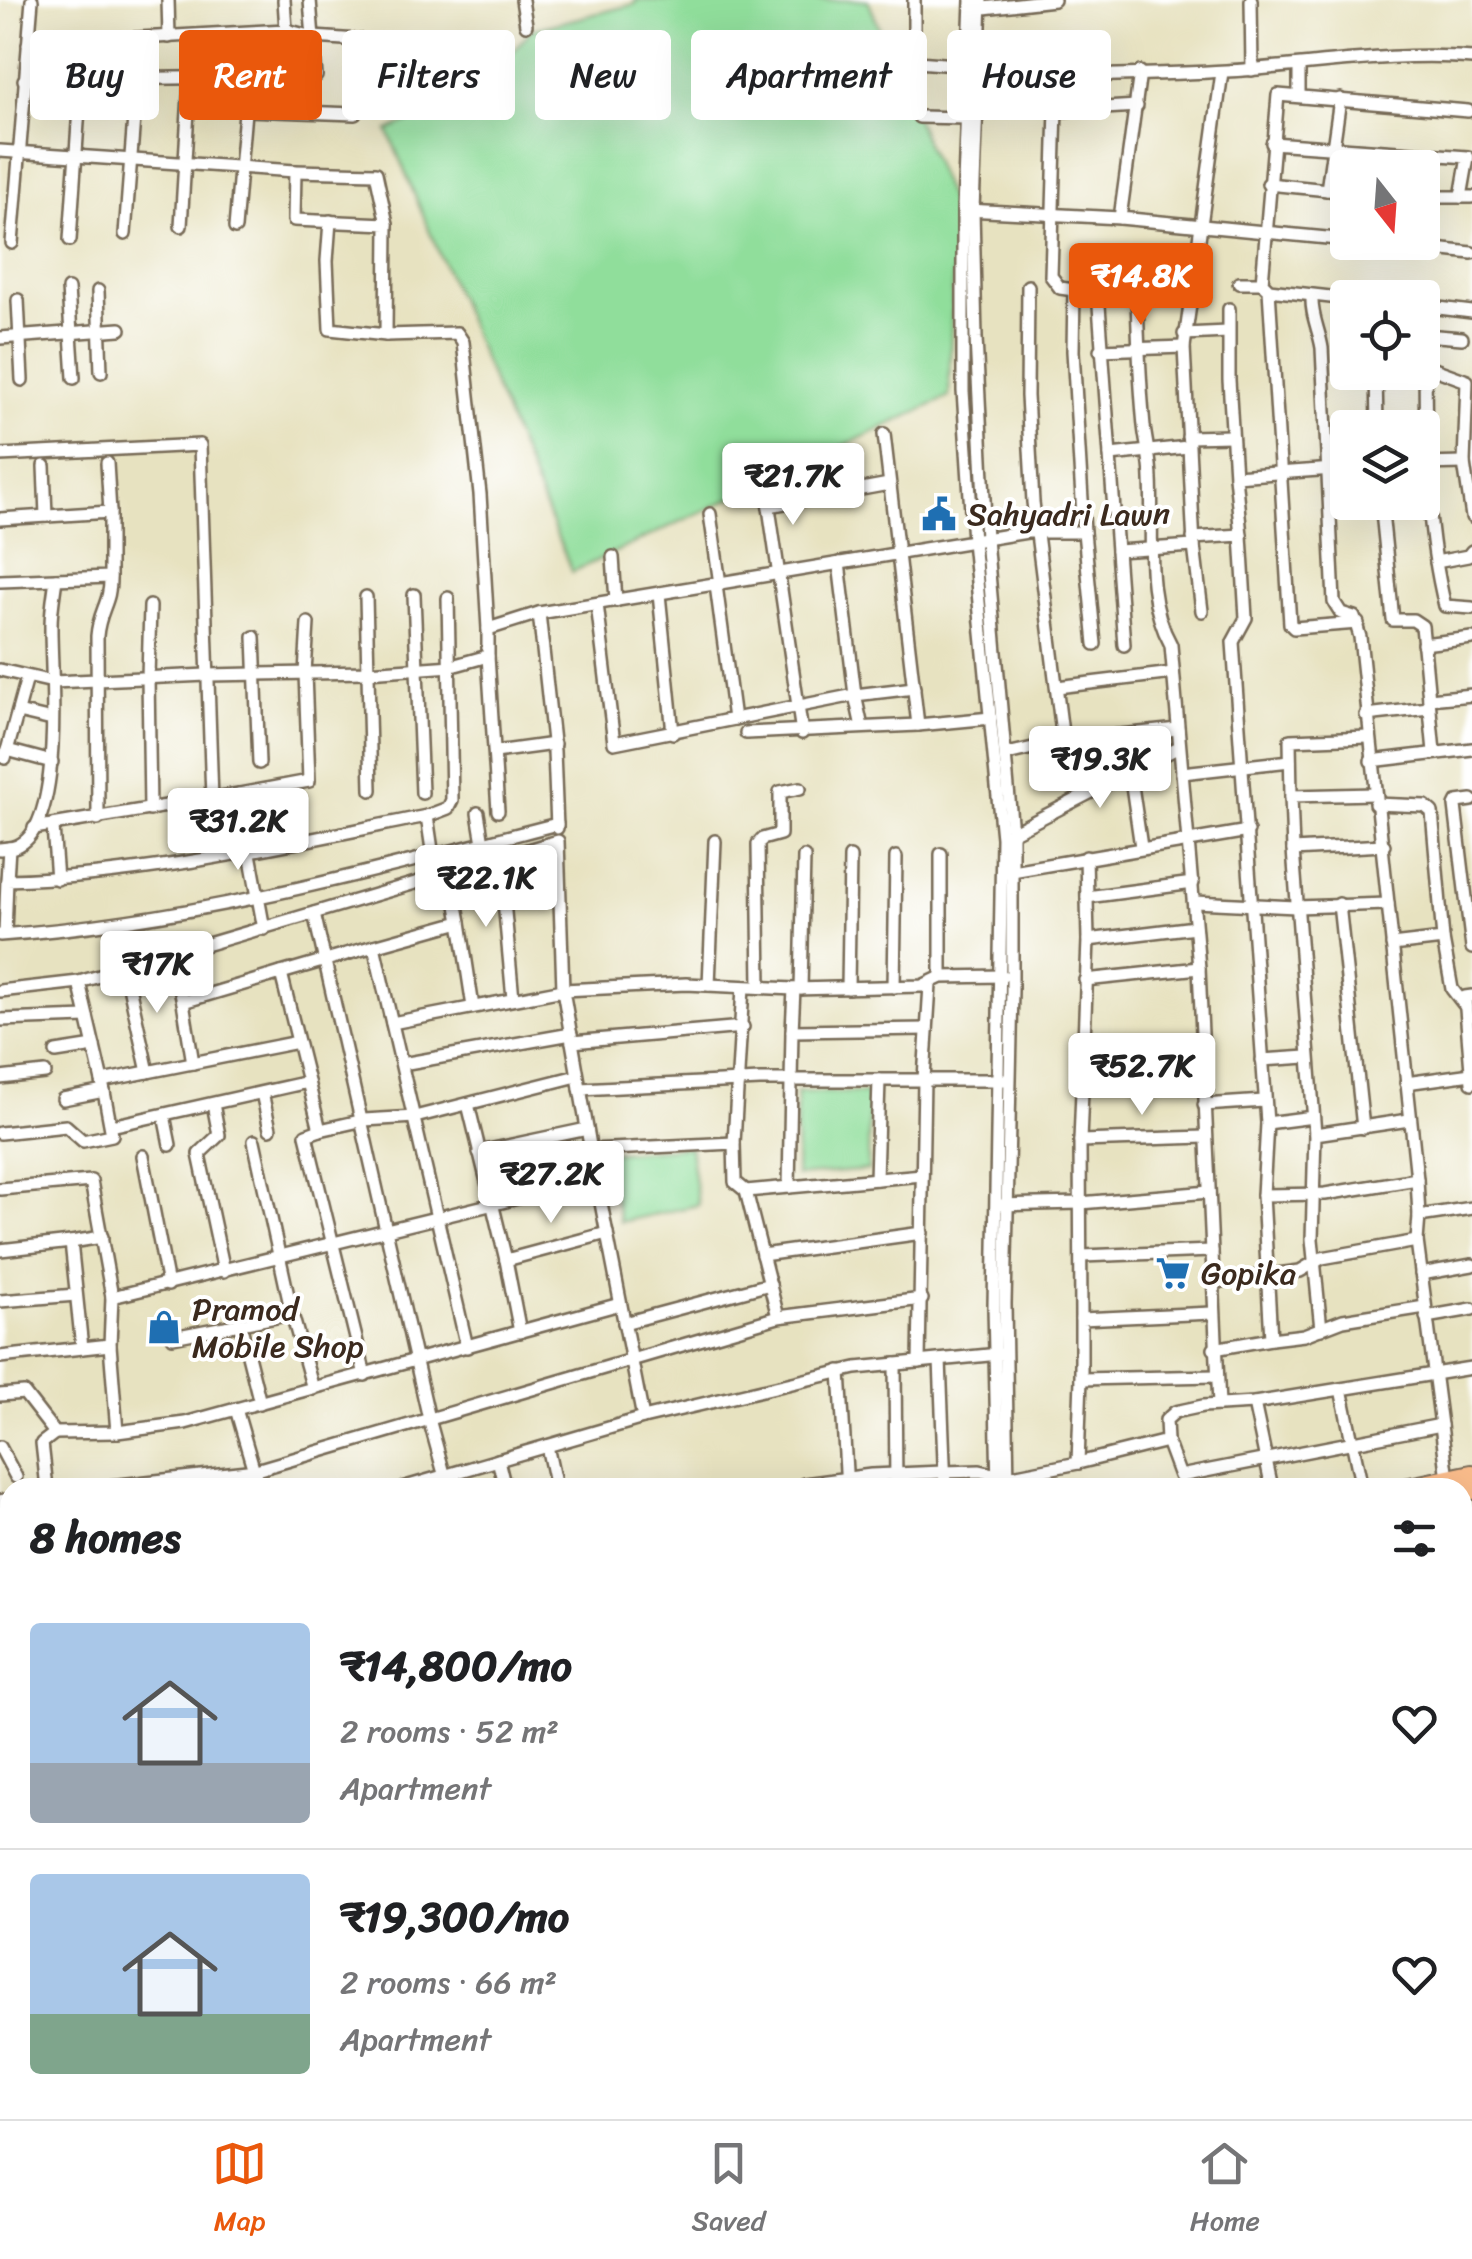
<!DOCTYPE html>
<html lang="en">
<head>
<meta charset="utf-8">
<style>
  :root { --surface:#fff; --page:#f2f2f2; --text:#202124; --muted:#757577; --line:#e0e0e0; --accent:#ea580c }
  body { margin:0; font-family:Sriracha,sans-serif; background:var(--page); color:var(--text); height:100vh; display:flex; flex-direction:column; font-size:38px; white-space:nowrap }
  * { box-sizing:border-box; margin:0 }
  p { font-size:32px; color:var(--muted) }
  .icon { flex:none; width:55px; height:55px; fill:none; stroke:currentColor; stroke-width:2; stroke-linecap:round; stroke-linejoin:round }
  .map { position:relative; flex:1; overflow:hidden }
  .panel { position:absolute; left:0px; top:1478px; width:1472px; height:642px; display:flex; flex-direction:column; background:var(--surface); border-radius:30px 30px 0 0; box-shadow:0 10px 40px #0002 }
  .panel>* { flex:none }
  .banner { position:absolute; left:30px; top:30px; width:1412px; height:90px; display:flex; gap:20px }
  .needle { width:65px; rotate:163deg }
  .controls { position:absolute; left:1330px; top:150px; display:grid; gap:20px }
  .controls a { display:grid; place-items:center; width:110px; height:110px; border-radius:10px; background:var(--surface); box-shadow:0 10px 40px #0002; font-size:50px }
  .price { position:absolute; translate:-50% -85px; padding:0 22px; border-radius:10px; background:#fff; color:#222; font-size:32px; line-height:65px; filter:drop-shadow(0 2px 5px #0008) }
  .price::after { content:''; position:absolute; left:50%; top:60px; width:30px; height:22px; margin-left:-15px; background:inherit; clip-path:polygon(0 0,100% 0,50% 100%) }
  .price.active { background:var(--accent); color:#fff }
  ul { padding:0; list-style:none }
  li { display:flex; align-items:center; gap:30px; height:250px; padding:0 30px }
  li+li { border-top:2px solid var(--line) }
  li span { display:grid; place-items:center; flex:none; width:280px; height:200px; border-radius:10px; color:#555 }
  li>.icon { margin-inline-start:auto }
  span .icon { width:120px; height:120px; fill:#fffc; stroke-width:1 }
  li b { font-size:42px }
  h2 { display:flex; justify-content:space-between; align-items:center; height:120px; padding:0 30px; font-size:42px }
  .pill { padding:0 35px; border-radius:10px; background:var(--surface); box-shadow:0 10px 40px #0002; font-size:35px; line-height:90px }
  .pill.active { background:var(--accent); color:#fff }
  .dock { display:flex; justify-content:space-around; align-items:center; height:140px; border-top:2px solid var(--line); background:var(--surface); font-size:28px; color:var(--muted) }
  .dock a { display:grid; justify-items:center; gap:5px }
  .dock .active { color:var(--accent) }
  .map>svg:first-child { display:block }
  .green { fill:#90de9b; stroke:#66845c; stroke-width:2.5 }
  .lines { fill:none; stroke-linecap:round; stroke-linejoin:round }
  .stream { stroke:#49b7c4; stroke-width:2.5 }
  .minor-casing { stroke:#776a57; stroke-width:16 }
  .highway-casing { stroke:#776a57; stroke-width:22 }
  .minor { stroke:#fff; stroke-width:11 }
  .highway { stroke:#fabc8b; stroke-width:18 }
  .labels { text-anchor:middle; dominant-baseline:central; stroke-width:8; stroke-linejoin:round; paint-order:stroke }
  .poi-label { font-size:32px; fill:#3b2a1e; stroke:#fff; text-anchor:start }
</style>
</head>
<body>
<div class="map">
<svg width="1472" height="2119" viewBox="0 0 1472 2119">
  <rect width="100%" height="100%" fill="#fff"/>
  <filter id="ink" filterUnits="userSpaceOnUse"><feTurbulence type="fractalNoise" baseFrequency=".01" numOctaves="2"/><feDisplacementMap in="SourceGraphic" scale="20" xChannelSelector="R" yChannelSelector="G"/><feConvolveMatrix kernelMatrix="1 2 1 2 8 2 1 2 1" color-interpolation-filters="sRGB"/></filter>
  <filter id="wash" filterUnits="userSpaceOnUse"><feTurbulence type="fractalNoise" baseFrequency=".0048" numOctaves="4" result="noise"/><feDisplacementMap in="SourceGraphic" scale="40" xChannelSelector="R" yChannelSelector="G"/><feGaussianBlur stdDeviation="2.25" result="paint"/><feColorMatrix in="noise" values="0 0 0 0 0 0 0 0 0 0 0 0 0 0 0 0 0 1.4 0 .05"/><feComposite in="paint" operator="in"/></filter>
  <g filter="url(#wash)">
    <rect width="100%" height="100%" fill="#e7e2c0"/>
    <g class="green">
      <polygon points="635,0 868,0 955,214 949,397 572,572 388,131 488,84 530,30 635,4"/>
      <polygon points="797,1092 869,1093 868,1170 796,1176"/>
      <polygon points="690,1147 698,1205 620,1222 605,1153"/>
    </g>
    <g class="lines">
      <g class="stream">
        <polyline points="0,1804 10,1806"/>
        <polyline points="214,2110 221,2116 243,2119"/>
        <polyline points="1320,2111 1331,2119"/>
      </g>
    </g>
  </g>
  <g filter="url(#ink)">
    <g class="lines">
      <g class="minor-casing">
        <g id="minor">
          <polyline points="168,0 169,37"/>
          <polyline points="522,0 526,25"/>
          <polyline points="914,0 914,53 917,62 970,66"/>
          <polyline points="971,0 963,210 963,391 973,541 1002,838 994,1307 998,1488"/>
          <polyline points="981,0 973,210 976,338 986,539 1012,833 1012,990 1005,1304 1008,1488"/>
          <polyline points="1251,0 1252,70"/>
          <polyline points="975,9 1054,0"/>
          <polyline points="286,30 313,37 465,47"/>
          <polyline points="28,44 286,30 284,0"/>
          <polyline points="1299,66 1299,96"/>
          <polyline points="1140,72 1120,218 1348,240"/>
          <polyline points="1057,75 1051,276 1060,288 1074,290 1191,298 1222,72"/>
          <polyline points="24,80 316,76 310,0"/>
          <path d="M972,81C1057,75 1141,76 1226,71C1307,67 1391,51 1472,58"/>
          <polyline points="245,110 355,114"/>
          <polyline points="1056,111 1137,106"/>
          <polyline points="919,117 966,118"/>
          <polyline points="1272,143 1468,157 1461,197"/>
          <polyline points="0,151 295,171 294,220 387,224 386,335 457,333 463,342 480,494 488,629"/>
          <polyline points="295,171 376,173 387,224"/>
          <polyline points="1268,184 1348,192"/>
          <polyline points="1327,190 1340,99"/>
          <polyline points="1422,197 1472,197"/>
          <polyline points="967,210 1120,218"/>
          <polyline points="330,221 327,261 330,329 386,335"/>
          <polyline points="181,226 190,78"/>
          <polyline points="235,228 248,77"/>
          <polyline points="125,234 137,78"/>
          <polyline points="70,240 81,79"/>
          <polyline points="1371,242 1472,253"/>
          <polyline points="12,243 32,0"/>
          <polyline points="1239,283 1262,283"/>
          <polyline points="1028,286 1027,396 1033,502 1063,741"/>
          <polyline points="68,289 74,378"/>
          <polyline points="1269,290 1290,624 1294,628 1358,623"/>
          <polyline points="98,291 101,372"/>
          <polyline points="1098,292 1117,551 1194,546"/>
          <path d="M1137,295C1138,338 1140,383 1144,426C1146,444 1151,461 1151,479C1154,535 1143,595 1171,645L1199,968L1219,1405"/>
          <path d="M1312,297C1311,316 1319,329 1322,348L1334,602L1341,613L1354,617L1360,637L1417,1179L1419,1216L1417,1241L1448,1479"/>
          <polyline points="1191,298 1184,347 1194,546 1202,611"/>
          <polyline points="1348,299 1269,290 1262,283 1278,95 1468,111"/>
          <polyline points="18,300 22,380"/>
          <polyline points="1422,306 1472,312"/>
          <path d="M1425,307C1426,405 1421,510 1445,606L1472,608"/>
          <polyline points="1229,309 1229,380 1235,476"/>
          <polyline points="1184,334 1228,332"/>
          <polyline points="1425,335 1462,338"/>
          <polyline points="0,338 120,329"/>
          <polyline points="1100,350 1184,347"/>
          <polyline points="1426,366 1467,381 1464,463 1472,517"/>
          <polyline points="1376,372 1377,428"/>
          <polyline points="884,434 918,725 991,718"/>
          <polyline points="1188,437 1232,436"/>
          <polyline points="0,455 200,445 212,799"/>
          <polyline points="1110,455 1188,447"/>
          <polyline points="107,463 110,512"/>
          <polyline points="1422,464 1464,463"/>
          <polyline points="44,466 46,516"/>
          <polyline points="766,487 802,733"/>
          <polyline points="1381,502 1393,620 1413,620 1422,626 1434,752"/>
          <polyline points="769,506 889,484"/>
          <polyline points="710,514 720,584"/>
          <polyline points="0,519 110,512 110,577 0,581"/>
          <polyline points="1084,532 1095,644"/>
          <polyline points="1241,535 1235,476 1348,468"/>
          <polyline points="1193,538 1241,535 1246,618 1233,642 1267,1123 1263,1195 1271,1339 1214,1349"/>
          <polyline points="1117,551 1124,645"/>
          <polyline points="613,557 616,601"/>
          <polyline points="1436,562 1468,556 1472,551"/>
          <polyline points="839,563 855,695 862,727"/>
          <polyline points="716,585 734,719"/>
          <polyline points="659,594 673,733"/>
          <polyline points="414,595 422,793"/>
          <polyline points="366,597 371,790"/>
          <polyline points="597,604 614,743 855,695 914,688"/>
          <polyline points="539,613 554,751 557,828"/>
          <polyline points="254,637 259,763"/>
          <polyline points="1423,644 1472,638"/>
          <polyline points="488,656 498,811"/>
          <polyline points="0,670 53,682 207,675 367,672 452,666 488,656 488,629 539,613 1027,532 1084,532 1073,351 1074,290"/>
          <polyline points="1057,687 1173,673"/>
          <polyline points="1429,699 1472,695"/>
          <polyline points="18,712 52,720"/>
          <polyline points="1366,715 1429,708"/>
          <polyline points="746,733 918,725"/>
          <polyline points="7,750 52,762"/>
          <polyline points="495,752 554,744"/>
          <polyline points="1007,754 1063,741 1178,729"/>
          <polyline points="5,758 27,678"/>
          <polyline points="1371,761 1472,749"/>
          <polyline points="1130,772 1141,847"/>
          <polyline points="1182,773 1290,761"/>
          <polyline points="239,794 309,781 305,673 308,623"/>
          <polyline points="1375,794 1291,796 1293,850 1384,845"/>
          <polyline points="1291,796 1290,740 1368,737"/>
          <polyline points="1472,800 1457,802 1455,806 1472,948"/>
          <polyline points="1375,804 1425,806 1432,812 1443,939 1392,945"/>
          <polyline points="150,810 148,677 150,606"/>
          <polyline points="478,813 483,843"/>
          <polyline points="427,816 436,877"/>
          <path d="M98,819L97,636C99,610 111,603 110,577"/>
          <polyline points="53,827 57,879"/>
          <polyline points="34,828 239,794 264,929"/>
          <polyline points="1006,836 1179,747"/>
          <path d="M9,848C68,842 50,667 51,625C51,610 54,594 56,579"/>
          <polyline points="0,849 9,848 7,880"/>
          <polyline points="1293,850 1315,1134"/>
          <polyline points="941,854 941,977"/>
          <polyline points="500,858 513,999"/>
          <polyline points="1006,872 1248,831"/>
          <polyline points="1087,897 1193,883"/>
          <polyline points="1195,902 1296,907 1388,904"/>
          <polyline points="1339,904 1363,1128"/>
          <polyline points="314,913 429,1419 448,1488"/>
          <polyline points="460,922 473,1007"/>
          <path d="M5,934L7,880C147,877 289,843 427,816L448,808L452,800L448,598"/>
          <path d="M0,935C188,922 375,871 557,824"/>
          <polyline points="1443,939 1452,989 1466,1007"/>
          <polyline points="1088,940 1195,927"/>
          <polyline points="374,946 460,922 451,872"/>
          <polyline points="172,955 183,1002 281,973 320,1130 364,1120 415,1117 577,1076"/>
          <polyline points="125,968 148,1072"/>
          <polyline points="281,973 374,946 467,1347"/>
          <polyline points="1085,980 1199,968"/>
          <polyline points="79,982 102,1081"/>
          <polyline points="709,985 715,841"/>
          <polyline points="760,987 758,844 762,839 780,834 780,792 800,788"/>
          <polyline points="894,987 896,857"/>
          <polyline points="848,988 850,857"/>
          <polyline points="801,989 804,857"/>
          <polyline points="0,991 79,982 558,841 563,990 392,1023"/>
          <polyline points="1472,996 1465,997 1472,1083"/>
          <polyline points="183,1002 193,1063"/>
          <polyline points="0,1020 87,1017"/>
          <polyline points="792,1031 794,989"/>
          <polyline points="572,1042 743,1027"/>
          <polyline points="56,1052 94,1046"/>
          <polyline points="1262,1060 1307,1057"/>
          <polyline points="402,1064 571,1034"/>
          <polyline points="0,1078 45,1073"/>
          <polyline points="1406,1083 1471,1074"/>
          <polyline points="580,1089 760,1080 1005,1080"/>
          <polyline points="262,1093 270,1129"/>
          <polyline points="63,1099 104,1091"/>
          <polyline points="213,1104 219,1135 199,1154 224,1271"/>
          <polyline points="468,1104 506,1260 520,1332"/>
          <polyline points="1204,1105 1264,1101"/>
          <polyline points="164,1115 170,1145"/>
          <polyline points="1267,1123 1313,1117"/>
          <polyline points="111,1126 308,1082"/>
          <polyline points="320,1130 306,1135 365,1375"/>
          <polyline points="0,1133 66,1126 83,1141 112,1135 102,1081 298,1042"/>
          <polyline points="1080,1141 1205,1137"/>
          <polyline points="734,1143 743,987"/>
          <polyline points="590,1150 734,1143 735,1182 746,1191 778,1317"/>
          <polyline points="479,1152 587,1129"/>
          <polyline points="143,1156 168,1285"/>
          <polyline points="876,1179 879,1080"/>
          <polyline points="789,1187 792,1031 927,1029"/>
          <polyline points="0,1189 91,1181 112,1297"/>
          <polyline points="746,1191 922,1175"/>
          <polyline points="1263,1195 1325,1194 1417,1179"/>
          <polyline points="999,1205 1080,1203 1209,1192"/>
          <polyline points="1419,1216 1472,1208"/>
          <polyline points="71,1242 102,1237"/>
          <polyline points="0,1250 71,1242 82,1348"/>
          <polyline points="762,1255 922,1233"/>
          <polyline points="1082,1256 1212,1251"/>
          <polyline points="506,1260 607,1233"/>
          <polyline points="1421,1274 1472,1265"/>
          <polyline points="1214,1282 1300,1271 1322,1258 1417,1241"/>
          <polyline points="0,1301 76,1295"/>
          <polyline points="1212,1313 1081,1319 1081,1379 1216,1376"/>
          <polyline points="292,1314 313,1389"/>
          <polyline points="1426,1317 1472,1309"/>
          <polyline points="1081,1319 1080,1141 1088,940 1086,857"/>
          <polyline points="240,1323 260,1403"/>
          <polyline points="624,1323 770,1284"/>
          <polyline points="1321,1329 1312,1239 1315,1134 1409,1120"/>
          <polyline points="173,1337 292,1314 254,1141"/>
          <polyline points="1271,1339 1304,1335 1343,1320 1425,1307"/>
          <polyline points="999,1354 856,1368 643,1418 592,1157 563,990 686,984 794,989 922,986 941,977 1003,976"/>
          <polyline points="0,1357 110,1345"/>
          <polyline points="940,1360 945,1488"/>
          <polyline points="919,1362 924,1079 930,985"/>
          <polyline points="895,1364 896,1488"/>
          <polyline points="840,1371 847,1488"/>
          <polyline points="1341,1389 1362,1488"/>
          <polyline points="0,1395 24,1393 55,1433 117,1432 185,1423 620,1304"/>
          <polyline points="1254,1403 1272,1488"/>
          <polyline points="236,1409 259,1488"/>
          <polyline points="1441,1425 1180,1476 1167,1441 1166,1420 1175,1412 1203,1406 1254,1403 1471,1368"/>
          <polyline points="117,1432 110,1345 112,1297 596,1179"/>
          <polyline points="547,1446 556,1488"/>
          <polyline points="0,1447 16,1477"/>
          <polyline points="498,1460 505,1488"/>
          <polyline points="1078,1463 1167,1441"/>
          <polyline points="804,1484 871,1475 943,1472 980,1471 1007,1477 1078,1463 1081,1379"/>
          <polyline points="47,1488 42,1443 55,1433"/>
          <polyline points="91,1488 256,1470 778,1317 922,1299"/>
          <polyline points="402,1488 643,1418"/>
          <polyline points="0,1501 10,1499"/>
          <polyline points="0,1529 10,1545"/>
          <polyline points="1462,1561 1469,1601 1462,1613"/>
          <polyline points="1462,1614 1472,1672"/>
          <polyline points="0,1728 10,1728"/>
          <polyline points="1462,1857 1472,1855"/>
          <polyline points="0,1957 10,1954"/>
          <polyline points="1462,2030 1466,2048"/>
          <polyline points="1462,2082 1472,2080"/>
          <polyline points="27,2110 28,2119"/>
          <polyline points="84,2110 85,2119"/>
          <polyline points="312,2110 314,2119"/>
          <polyline points="373,2110 375,2119"/>
          <polyline points="431,2110 433,2119"/>
          <polyline points="513,2110 514,2119"/>
          <polyline points="810,2110 811,2119"/>
          <polyline points="885,2110 887,2119"/>
          <polyline points="928,2110 930,2119"/>
          <polyline points="974,2110 975,2119"/>
          <polyline points="1027,2110 1029,2119"/>
          <polyline points="1063,2110 1064,2119"/>
          <polyline points="1148,2110 1150,2119"/>
          <polyline points="1252,2110 1255,2119"/>
          <polyline points="1316,2110 1318,2119"/>
          <polyline points="1364,2110 1366,2119"/>
          <polyline points="1411,2110 1412,2119"/>
          <polyline points="1208,2112 1221,2110"/>
          <polyline points="652,2119 653,2110"/>
          <polyline points="710,2119 711,2110"/>
          <polyline points="761,2119 761,2110"/>
          <polyline points="1108,2119 1141,2115"/>
        </g>
      </g>
      <g class="highway-casing">
        <g id="highway">
          <polyline points="1405,1488 1472,1474"/>
          <polyline points="1462,1492 1472,1490"/>
          <polyline points="0,1849 10,1846"/>
          <polyline points="0,1866 10,1862"/>
        </g>
      </g>
      <use href="#minor" class="minor"/>
      <use href="#highway" class="highway"/>
    </g>
  </g>
  <defs>
    <g id="civic-bare" transform="scale(2.7)"><path d="M-.6-6.5H3V-4.5H.6V-3L4-1V1h2V6H-6V1h2V-1L-.6-3ZM-1.2 2.5V6h2.4V2.5Z" fill="#1f6fb2" stroke="#fff" stroke-width="2.5" paint-order="stroke"/></g>
    <g id="supermarket-bare" transform="scale(2.7)"><path d="M-6-5.5h2.5l.6 2H6L4.5 2H-2.5L-4.4-4H-6ZM-1.5 3.2a1.3 1.3 0 1 0 .1 0ZM3 3.2a1.3 1.3 0 1 0 .1 0Z" fill="#1f6fb2" stroke="#fff" stroke-width="2.5" paint-order="stroke"/></g>
    <g id="shop-bare" transform="scale(2.7)"><path d="M-5-2.5h2.3a2.7 3.5 0 0 1 5.4 0H5L5.5 6h-11ZM-1.5-2.5h3a1.5 2.3 0 0 0-3 0Z" fill="#1f6fb2" stroke="#fff" stroke-width="2.5" paint-order="stroke"/></g>
  </defs>
  <g fill-rule="evenodd">
    <use href="#civic-bare" x="939" y="514"/>
    <use href="#supermarket-bare" x="1173" y="1273"/>
    <use href="#shop-bare" x="164" y="1327"/>
  </g>
  <g class="labels">
    <g class="poi-label">
      <text x="967" y="514">Sahyadri Lawn</text>
      <text x="1201" y="1273">Gopika</text>
      <text x="192" y="1309">Pramod<tspan x="192" dy="37">Mobile Shop</tspan></text>
    </g>
  </g>
</svg>
<div class="controls">
<a><svg class="needle" viewBox="-14 -14 28 28"><path d="M0-13l5 13h-10z" fill="#e53935"/><path d="M0 13l5-13h-10z" fill="#757577"/></svg></a>
<a><svg class="icon" aria-label="locate" viewBox="0 0 24 24"><circle cx="12" cy="12" r="6"/><path d="M12 2v4M12 18v4M2 12h4M18 12h4"/></svg></a>
<a><svg class="icon" aria-label="layers" viewBox="0 0 24 24"><path d="M12 4l9 5-9 5-9-5zM3 14l9 5 9-5"/></svg></a>
</div>
<b class="price active" style="left:1141px;top:328px">₹14.8K</b>
<b class="price" style="left:793px;top:528px">₹21.7K</b>
<b class="price" style="left:1100px;top:811px">₹19.3K</b>
<b class="price" style="left:238px;top:873px">₹31.2K</b>
<b class="price" style="left:486px;top:930px">₹22.1K</b>
<b class="price" style="left:157px;top:1016px">₹17K</b>
<b class="price" style="left:1142px;top:1118px">₹52.7K</b>
<b class="price" style="left:551px;top:1226px">₹27.2K</b>
<div class="banner">
<a class="pill">Buy</a>
<a class="pill active">Rent</a>
<a class="pill">Filters</a>
<a class="pill">New</a>
<a class="pill">Apartment</a>
<a class="pill">House</a>
</div>
<section class="panel">
<h2>8 homes<svg class="icon" aria-label="filters" viewBox="0 0 24 24"><path d="M4 7h16M4 17h16"/><circle cx="9" cy="7" r="2"/><circle cx="15" cy="17" r="2"/></svg></h2>
<ul>
<li><span style="background:linear-gradient(#a9c7e8 70%,#9aa5b1 0)"><svg class="icon" aria-label="home" viewBox="0 0 24 24"><path d="M3 11l9-7 9 7M6 9v11h12V9"/></svg></span><div><b>₹14,800/mo</b><p>2 rooms · 52 m²</p><p>Apartment</p></div><svg class="icon" aria-label="heart" viewBox="0 0 24 24"><path d="M12 20l-8-8c-3-5 5-10 8-4 3-6 11-1 8 4z"/></svg></li>
<li><span style="background:linear-gradient(#a9c7e8 70%,#7fa58c 0)"><svg class="icon" aria-label="home" viewBox="0 0 24 24"><path d="M3 11l9-7 9 7M6 9v11h12V9"/></svg></span><div><b>₹19,300/mo</b><p>2 rooms · 66 m²</p><p>Apartment</p></div><svg class="icon" aria-label="heart" viewBox="0 0 24 24"><path d="M12 20l-8-8c-3-5 5-10 8-4 3-6 11-1 8 4z"/></svg></li>
</ul>
</section>
</div>
<nav class="dock">
<a class="active"><svg class="icon" aria-label="map" viewBox="0 0 24 24"><path d="M3 6l6-2 6 2 6-2v14l-6 2-6-2-6 2zM9 4v14M15 6v14"/></svg>Map</a>
<a><svg class="icon" aria-label="saved" viewBox="0 0 24 24"><path d="M7 4h10v16l-5-4-5 4z"/></svg>Saved</a>
<a><svg class="icon" aria-label="home" viewBox="0 0 24 24"><path d="M3 11l9-7 9 7M6 9v11h12V9"/></svg>Home</a>
</nav>
</body>
</html>
